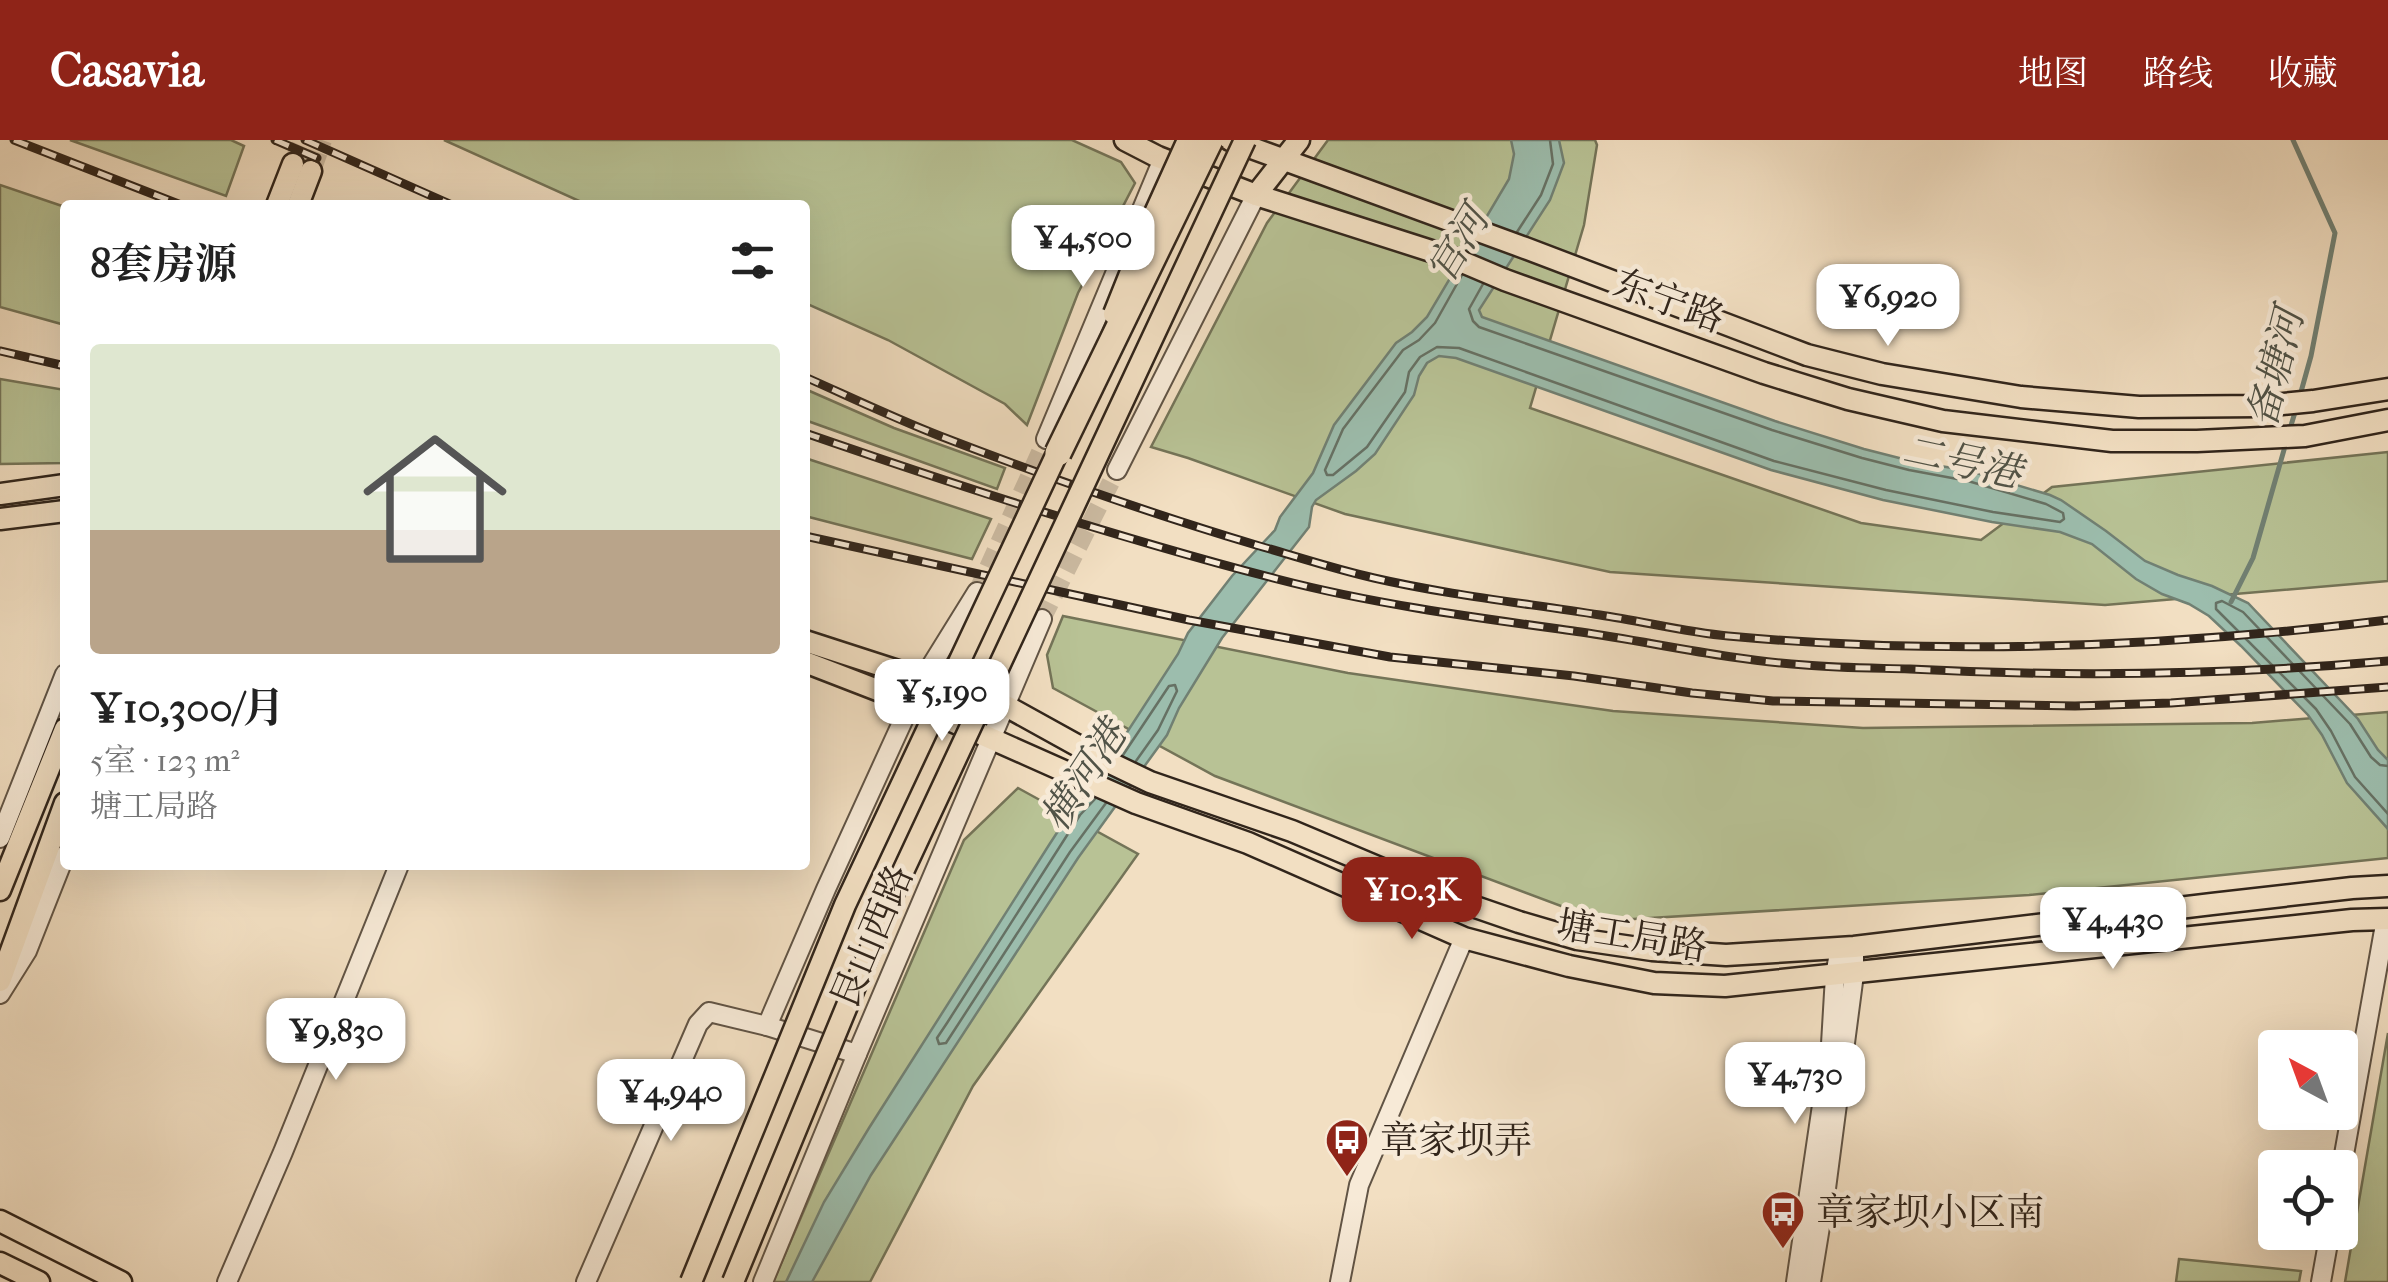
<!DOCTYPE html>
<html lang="zh">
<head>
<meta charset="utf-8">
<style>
  :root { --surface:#fff; --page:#f2f2f2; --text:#222; --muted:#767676; --accent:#8f2418 }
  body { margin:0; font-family:"IM FELL French Canon","Noto Serif SC",serif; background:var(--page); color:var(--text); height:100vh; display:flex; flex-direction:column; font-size:38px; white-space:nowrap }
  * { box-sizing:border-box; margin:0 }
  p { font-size:32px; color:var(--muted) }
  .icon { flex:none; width:55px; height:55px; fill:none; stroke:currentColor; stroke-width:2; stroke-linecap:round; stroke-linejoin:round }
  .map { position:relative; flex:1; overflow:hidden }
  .sheet { position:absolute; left:60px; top:60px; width:750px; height:670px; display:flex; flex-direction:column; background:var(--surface); border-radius:10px; box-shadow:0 10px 40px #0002 }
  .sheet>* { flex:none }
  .needle { width:65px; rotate:319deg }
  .buttons { position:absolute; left:2258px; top:890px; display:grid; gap:20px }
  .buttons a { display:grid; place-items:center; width:100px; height:100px; border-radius:10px; background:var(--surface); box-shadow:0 10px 40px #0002; font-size:50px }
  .price { position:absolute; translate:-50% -85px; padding:0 22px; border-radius:20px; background:#fff; color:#222; font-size:32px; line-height:65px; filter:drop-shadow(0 2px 5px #0008) }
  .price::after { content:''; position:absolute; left:50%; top:60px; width:30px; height:22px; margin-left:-15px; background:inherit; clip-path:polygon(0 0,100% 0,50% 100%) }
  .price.on { background:var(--accent); color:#fff }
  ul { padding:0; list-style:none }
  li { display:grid; align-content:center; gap:20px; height:530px; padding:0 30px }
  li span { display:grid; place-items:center; height:310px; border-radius:10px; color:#555 }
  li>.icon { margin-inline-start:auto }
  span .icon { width:180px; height:180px; fill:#fffc; stroke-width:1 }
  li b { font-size:42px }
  h2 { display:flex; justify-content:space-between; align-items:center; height:120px; padding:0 30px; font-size:42px }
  header { display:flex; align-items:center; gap:60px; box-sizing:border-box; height:140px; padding:0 50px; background:var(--accent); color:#fff }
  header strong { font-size:48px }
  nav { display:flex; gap:55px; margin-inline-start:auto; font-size:35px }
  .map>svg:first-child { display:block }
  .green { fill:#b8c295; stroke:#747458; stroke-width:2.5 }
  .water { fill:#9cbdad; stroke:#718073; stroke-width:2.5 }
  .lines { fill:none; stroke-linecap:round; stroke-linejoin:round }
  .shore { stroke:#667164; stroke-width:2.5 }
  .stream { stroke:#718073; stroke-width:5 }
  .minor-tunnel { stroke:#cbbaa1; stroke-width:18; stroke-dasharray:18 9; stroke-linecap:butt }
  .major-tunnel { stroke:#cbbaa1; stroke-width:20; stroke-dasharray:20 10; stroke-linecap:butt }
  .minor-casing { stroke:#615445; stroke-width:22 }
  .major-casing { stroke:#31251b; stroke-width:25 }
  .minor { stroke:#f7ead7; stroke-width:18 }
  .major { stroke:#f2dfc2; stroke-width:20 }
  .rail-casing { stroke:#31251b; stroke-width:9 }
  .rail { stroke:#f7ead7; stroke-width:5; stroke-dasharray:15; stroke-linecap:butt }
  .major-bridge-casing { stroke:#31251b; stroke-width:25; stroke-linecap:butt }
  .highway-bridge-casing { stroke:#31251b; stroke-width:30; stroke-linecap:butt }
  .major-bridge { stroke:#f2dfc2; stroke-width:20 }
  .highway-bridge { stroke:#f2dfc2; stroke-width:25 }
  .labels { text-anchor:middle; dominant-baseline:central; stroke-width:9; stroke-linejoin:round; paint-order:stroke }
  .street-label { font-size:38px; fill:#31251b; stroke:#f7ead7 }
  .poi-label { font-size:38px; fill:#31251b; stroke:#f7ead7; text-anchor:start }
  .water-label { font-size:40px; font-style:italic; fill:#515347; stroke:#f7ead7 }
</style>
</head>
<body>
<header>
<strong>Casavia</strong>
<nav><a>地图</a><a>路线</a><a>收藏</a></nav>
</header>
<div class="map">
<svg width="2388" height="1142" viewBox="0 0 2388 1142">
  <rect width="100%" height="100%" fill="#f2dfc2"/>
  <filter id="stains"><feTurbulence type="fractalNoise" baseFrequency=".002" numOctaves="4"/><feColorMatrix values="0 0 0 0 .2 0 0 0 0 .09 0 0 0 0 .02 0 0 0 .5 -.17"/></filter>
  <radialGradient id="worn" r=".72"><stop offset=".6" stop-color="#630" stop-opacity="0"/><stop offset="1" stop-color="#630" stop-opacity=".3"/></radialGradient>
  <g class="green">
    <polygon points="70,0 231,0 244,6 226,56"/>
    <polygon points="444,0 1072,0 1121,22 1135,43 1078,153 1027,285 1005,264 888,200 805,163 805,65 588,65"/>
    <polygon points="1328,0 1595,0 1597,5 1584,85 1530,268 1861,383 1981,400 2052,347 2388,312 2388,441 2105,465 1610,432 1345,374 1188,318 1151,307 1267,83"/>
    <polygon points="0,45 65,67 65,185 0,167"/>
    <polygon points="0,239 65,250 65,323 0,324"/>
    <polygon points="805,249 894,288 1005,328 997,349 805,280"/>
    <polygon points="805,318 991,379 972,419 805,376"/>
    <polygon points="1063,476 1348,533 1613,571 1863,588 2252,583 2388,572 2388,718 2029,755 1601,781 1215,636 1053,548 1047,515"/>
    <polygon points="1018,648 1138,714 973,946 870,1142 773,1142 964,700"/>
    <polygon points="2388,893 2388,1142 2345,1142"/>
    <polygon points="2179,1119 2301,1131 2299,1142 2176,1142"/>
  </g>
  <polygon class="water" points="1511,0 1559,0 1564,23 1550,60 1479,170 1482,177 1775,281 1864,309 1911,321 1970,331 2050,355 2061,360 2106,391 2145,421 2178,435 2212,446 2248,463 2358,579 2378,610 2388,620 2388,689 2347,643 2322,595 2308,575 2241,506 2209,476 2189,464 2162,454 2136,439 2092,404 2060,392 1992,382 1883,360 1771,330 1456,218 1439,216 1427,223 1419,236 1414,255 1375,314 1356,331 1316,360 1312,367 1309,387 1222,498 1179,568 1167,595 1078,718 871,1035 812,1142 786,1142 824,1062 869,988 1049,705 1073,668 1083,660 1178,514 1188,493 1232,436 1275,390 1280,377 1313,333 1334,285 1396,203 1412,192 1427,177 1509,39 1514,14"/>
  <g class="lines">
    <g class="shore">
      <polyline points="1517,92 1541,55 1553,24 1550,0"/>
      <polyline points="1462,135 1435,183 1419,200 1403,210 1343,289 1325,330 1327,335 1333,335 1367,307 1405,252 1409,232 1420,217 1437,207 1459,208 1774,321 1886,350 1993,372 2060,382 2064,379 2063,373 2046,364 1968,341 1909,330 1862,318 1772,290 1479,187 1473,181 1469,169 1483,144"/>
      <polyline points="1123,615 1169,546 1175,545 1177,551 1158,590 1136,621"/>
      <polyline points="2388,626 2380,625 2371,617 2350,584 2243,472 2222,461 2216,463 2216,469 2316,569 2331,591 2355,637 2388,674"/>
      <polyline points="1095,659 1080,675 947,883 937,898 939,904 946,903 1070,712 1106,663"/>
    </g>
    <g class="stream">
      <polyline points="2293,0 2335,93 2311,216 2299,259"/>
      <polyline points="2289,292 2296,269"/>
      <polyline points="2231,462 2253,418 2286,303"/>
    </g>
    <g class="minor-tunnel">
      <polyline points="977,452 1046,299"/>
      <polyline points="1042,479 1117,330"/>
    </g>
    <g class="major-tunnel">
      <polyline points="293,24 304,0"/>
      <polyline points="311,31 322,0"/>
    </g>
    <g class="minor-casing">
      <g id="minor">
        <polyline points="1046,299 1163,19"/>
        <polyline points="1117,330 1256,55"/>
        <polyline points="0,698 65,534"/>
        <polyline points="0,854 27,811 65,715"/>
        <polyline points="767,886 826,749 911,563 923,539 977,452"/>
        <polyline points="2340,1037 2386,779"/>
        <polyline points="227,1142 283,1012 399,725"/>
        <polyline points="586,1142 698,884 709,872 767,886 857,914"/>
        <polyline points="763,1142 857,914 1042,479"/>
        <polyline points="1340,1142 1359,1045 1464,798"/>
        <polyline points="1796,1142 1831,904 1835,836 1840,807"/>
        <polyline points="1811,1142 1825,1056 1854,834 1854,807"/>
        <polyline points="2321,1142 2330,1092"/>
      </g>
    </g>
    <g class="major-casing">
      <g id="major">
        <polyline points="1125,0 1158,17 1256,55 1453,118 1505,140 1764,233 1848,259 1943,281 2112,301 2197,301 2305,296 2388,280"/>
        <polyline points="1230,0 1525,108 1807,215 1882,234 2021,257 2139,267 2262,266 2313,261 2388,249"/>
        <polyline points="1256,55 1299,0"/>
        <polyline points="277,65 293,24"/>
        <polyline points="298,65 311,31"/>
        <polyline points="0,354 65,345"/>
        <polyline points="0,379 65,371"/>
        <polyline points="805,501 1006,566 1100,618 1150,642 1292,691 1458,761 1519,782 1577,799 1652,810 1726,815 1854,807 2212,764 2352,748 2388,746"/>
        <polyline points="805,522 911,563 1136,663 1248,703 1464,798 1569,826 1654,843 1725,846 2352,780 2388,779"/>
        <polyline points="0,750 65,589"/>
        <polyline points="0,841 65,663"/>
        <polyline points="0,1081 121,1142"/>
        <polyline points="0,1123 39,1142"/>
      </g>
    </g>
    <use href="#minor" class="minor"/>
    <use href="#major" class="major"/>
    <g class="rail-casing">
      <g id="rail">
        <polyline points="14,0 181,65"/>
        <polyline points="275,0 317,18"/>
        <polyline points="305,0 452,65"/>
        <polyline points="0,211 65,226"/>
        <path d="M805,237C850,257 894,278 940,296C1044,336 1149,373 1256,405C1295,416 1334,429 1374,438C1448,455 1524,463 1600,475C1642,481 1685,492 1728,496C1948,516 2170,507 2388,480"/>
        <path d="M805,293C961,347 1118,398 1277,439C1377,465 1479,478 1581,492C1656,503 1729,520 1805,525C1840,528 1875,528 1910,529C2070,537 2229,535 2388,521"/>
        <polyline points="805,396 1189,480 1390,517 1574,536 1692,553 1773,561 2075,566 2171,563 2388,547"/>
      </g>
    </g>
    <use href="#rail" class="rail"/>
    <g class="major-bridge-casing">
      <g id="major-bridge">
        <polyline points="1114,174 1150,84 1188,0"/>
        <polyline points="691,1142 845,765 1062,303"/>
        <polyline points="733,1142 899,740 1245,0"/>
      </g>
    </g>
    <g class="highway-bridge-casing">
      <polyline id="highway-bridge" points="1058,313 1210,0"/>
    </g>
    <use href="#major-bridge" class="major-bridge"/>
    <use href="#highway-bridge" class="highway-bridge"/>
  </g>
  <defs>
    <g id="bus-pin" transform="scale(2.25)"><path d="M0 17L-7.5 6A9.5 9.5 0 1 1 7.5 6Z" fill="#8f2418" stroke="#f7ead7"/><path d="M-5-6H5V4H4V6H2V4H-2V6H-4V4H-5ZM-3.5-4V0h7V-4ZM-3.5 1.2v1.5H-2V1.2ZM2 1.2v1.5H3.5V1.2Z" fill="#fff"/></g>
  </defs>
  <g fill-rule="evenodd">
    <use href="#bus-pin" x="1347" y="1000"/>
    <use href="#bus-pin" x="1783" y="1072"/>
  </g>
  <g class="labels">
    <g class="street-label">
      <text transform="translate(1669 161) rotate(20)">东宁路</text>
      <text transform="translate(1632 796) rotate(9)">塘工局路</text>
      <text transform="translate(872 797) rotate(-67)">艮山西路</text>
    </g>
    <g class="poi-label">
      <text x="1380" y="1000">章家坝弄</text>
      <text x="1816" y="1072">章家坝小区南</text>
    </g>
    <g class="water-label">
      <text transform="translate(1458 105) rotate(-59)">官河</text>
      <text transform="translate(2276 228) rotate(-76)">备塘河</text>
      <text transform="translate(1962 322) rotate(12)">二号港</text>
      <text transform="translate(1084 636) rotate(-57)">横河港</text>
    </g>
  </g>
  <rect width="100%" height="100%" filter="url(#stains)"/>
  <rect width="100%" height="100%" fill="url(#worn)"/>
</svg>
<div class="buttons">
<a><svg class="needle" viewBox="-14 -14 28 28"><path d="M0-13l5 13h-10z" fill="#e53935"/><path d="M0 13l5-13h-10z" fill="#767676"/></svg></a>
<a><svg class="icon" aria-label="locate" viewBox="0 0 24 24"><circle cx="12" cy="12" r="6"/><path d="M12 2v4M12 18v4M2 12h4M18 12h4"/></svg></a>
</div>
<b class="price" style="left:1083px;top:150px">¥4,500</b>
<b class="price" style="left:1888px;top:209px">¥6,920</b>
<b class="price" style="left:942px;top:604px">¥5,190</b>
<b class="price on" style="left:1412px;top:802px">¥10.3K</b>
<b class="price" style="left:2113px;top:832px">¥4,430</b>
<b class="price" style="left:336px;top:943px">¥9,830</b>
<b class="price" style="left:1795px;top:987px">¥4,730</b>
<b class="price" style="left:671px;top:1004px">¥4,940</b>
<section class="sheet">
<h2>8套房源<svg class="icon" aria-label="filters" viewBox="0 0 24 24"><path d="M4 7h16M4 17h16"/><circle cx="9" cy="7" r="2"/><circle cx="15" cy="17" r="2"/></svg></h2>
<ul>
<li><span style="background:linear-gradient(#dfe7d0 60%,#b9a48a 0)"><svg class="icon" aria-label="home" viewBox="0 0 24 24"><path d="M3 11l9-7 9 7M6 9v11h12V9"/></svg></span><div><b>¥10,300/月</b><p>5室 · 123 m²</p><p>塘工局路</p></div></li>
</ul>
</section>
</div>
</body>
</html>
